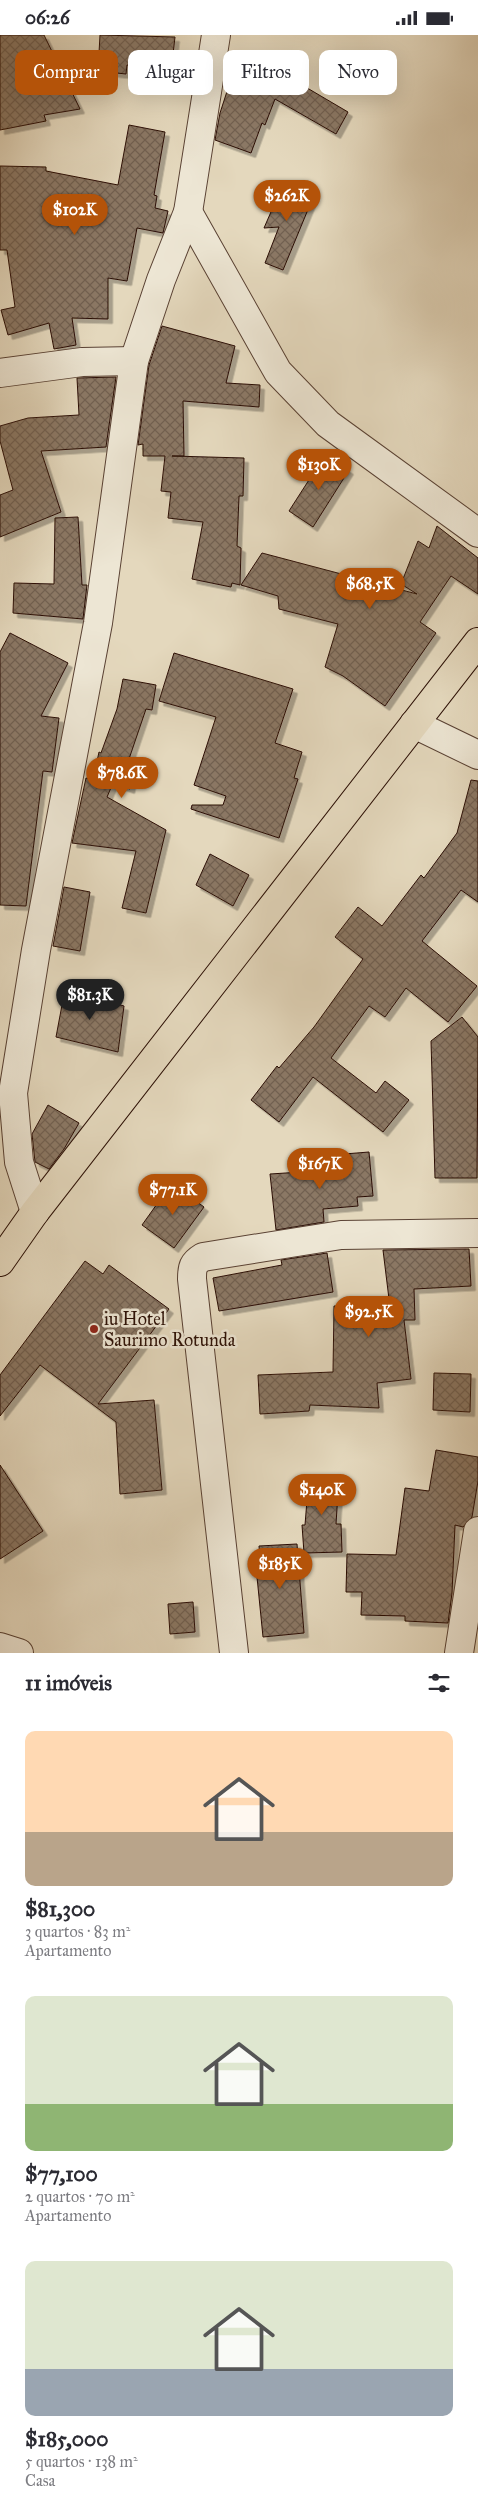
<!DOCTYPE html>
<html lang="pt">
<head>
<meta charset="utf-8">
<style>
  :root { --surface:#fff; --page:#f7f7f7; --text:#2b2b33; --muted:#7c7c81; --accent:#b45309 }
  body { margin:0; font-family:"IM FELL Great Primer",serif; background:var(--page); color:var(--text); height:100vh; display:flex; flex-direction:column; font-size:19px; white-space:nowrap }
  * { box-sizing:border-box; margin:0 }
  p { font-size:16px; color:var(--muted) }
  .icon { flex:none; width:28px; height:28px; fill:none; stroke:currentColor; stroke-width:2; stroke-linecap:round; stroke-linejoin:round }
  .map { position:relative; height:1618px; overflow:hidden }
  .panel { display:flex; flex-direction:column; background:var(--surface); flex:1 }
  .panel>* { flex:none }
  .top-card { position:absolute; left:15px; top:15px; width:449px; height:45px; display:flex; gap:10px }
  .price { position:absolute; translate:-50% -42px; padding:0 11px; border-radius:18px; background:var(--accent); color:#fff; font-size:16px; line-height:32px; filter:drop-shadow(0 1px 2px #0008) }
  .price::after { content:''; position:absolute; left:50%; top:30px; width:15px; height:11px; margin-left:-8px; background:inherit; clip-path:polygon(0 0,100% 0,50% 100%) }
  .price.active { background:#222; color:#fff }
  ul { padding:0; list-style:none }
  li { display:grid; align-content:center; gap:10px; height:265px; padding:0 25px }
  li span { display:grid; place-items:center; height:155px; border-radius:10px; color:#555 }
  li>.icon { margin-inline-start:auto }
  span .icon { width:90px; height:90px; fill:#fffc; stroke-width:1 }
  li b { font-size:21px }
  h2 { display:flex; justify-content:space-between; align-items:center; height:60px; padding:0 25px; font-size:21px }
  .pill { padding:0 18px; border-radius:10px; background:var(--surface); box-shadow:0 5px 20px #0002; font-size:18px; line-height:45px }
  .pill.active { background:var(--accent); color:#fff }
  .status { display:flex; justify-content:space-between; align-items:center; height:35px; padding:0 25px; background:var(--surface); direction:ltr }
  .status svg { height:14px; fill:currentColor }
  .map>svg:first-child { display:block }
  .building { fill:url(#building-cross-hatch); stroke:#2b0f05; filter:url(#shadow) }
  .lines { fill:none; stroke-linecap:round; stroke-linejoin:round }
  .minor-casing { stroke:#594133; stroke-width:30 }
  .major-casing { stroke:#2b0f05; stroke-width:30 }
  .minor { stroke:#ede6d4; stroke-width:28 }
  .major { stroke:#e4d8bd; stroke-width:28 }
  .poi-dot { fill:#8f2418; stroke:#ede6d4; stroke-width:2 }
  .labels { text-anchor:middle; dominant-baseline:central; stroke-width:5; stroke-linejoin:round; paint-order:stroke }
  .poi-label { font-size:18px; fill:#2b0f05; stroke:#ede6d4; text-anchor:start }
</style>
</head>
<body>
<div class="status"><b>06:26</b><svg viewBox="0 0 49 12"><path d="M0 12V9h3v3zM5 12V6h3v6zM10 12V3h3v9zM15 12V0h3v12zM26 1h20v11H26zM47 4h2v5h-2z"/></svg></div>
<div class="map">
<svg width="478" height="1618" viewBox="0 0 478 1618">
  <defs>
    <pattern id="building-cross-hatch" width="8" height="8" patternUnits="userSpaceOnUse" patternTransform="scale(1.25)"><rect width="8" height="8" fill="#8b7865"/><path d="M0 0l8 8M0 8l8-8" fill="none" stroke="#726151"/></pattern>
    <filter id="shadow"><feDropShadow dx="4.5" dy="4.5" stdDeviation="0" flood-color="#0004"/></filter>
  </defs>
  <rect width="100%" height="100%" fill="#e4d8bd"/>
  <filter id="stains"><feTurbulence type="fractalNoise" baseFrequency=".004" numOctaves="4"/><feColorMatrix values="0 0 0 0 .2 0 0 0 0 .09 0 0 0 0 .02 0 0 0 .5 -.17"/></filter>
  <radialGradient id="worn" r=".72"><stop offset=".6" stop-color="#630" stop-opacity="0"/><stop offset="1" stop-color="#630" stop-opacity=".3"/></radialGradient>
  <g class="building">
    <polygon points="0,0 44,0 80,74 44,80 46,86 0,95"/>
    <polygon points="100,0 175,2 171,36 127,30 126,39 98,36"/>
    <polygon points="253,24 281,34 280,37 348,77 336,99 275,64 265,90 262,88 251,118 215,105 220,78 232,41 245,46"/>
    <polygon points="129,90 165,97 154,160 157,161 155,173 168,176 163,198 137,193 127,246 108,243 108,284 72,283 76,310 54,314 49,288 8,300 1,275 15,272 7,215 0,215 0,131 46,132 46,136 118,150"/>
    <polygon points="284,147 314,160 283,235 265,228 279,192 264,193"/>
    <polygon points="162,291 235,311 226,348 260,350 259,372 183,366 184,421 172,421 244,423 243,461 239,461 237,511 241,513 240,550 232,548 231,552 192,544 203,487 168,483 171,457 161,456 165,421 143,421 143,409 138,410 149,330"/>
    <polygon points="116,342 106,412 41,416 61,477 0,502 0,460 13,455 0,406 0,391 28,383 79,380 77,343"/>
    <polygon points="325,420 349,435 313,492 289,476"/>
    <polygon points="78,482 82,550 87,550 83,584 13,578 14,548 54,549 55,483"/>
    <polygon points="437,491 478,523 478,559 451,541 420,587 436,598 385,671 343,641 325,632 338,589 279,574 278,561 241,550 262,518 417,559 401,549 418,506 429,513"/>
    <polygon points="10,598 68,628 41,681 59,683 52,737 43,736 26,871 0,870 0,617"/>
    <polygon points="174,618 293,654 275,708 302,717 294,743 298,744 279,803 191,774 192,770 223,770 226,761 194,750 216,682 159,666"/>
    <polygon points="123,644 156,650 152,675 146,674 129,724 136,726 130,754 113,748 107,762 166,795 146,878 122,873 136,816 72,808 86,743 93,745 99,717 101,718 117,674"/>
    <polygon points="471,745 478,746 478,867 461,855 422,906 477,951 448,987 406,953 385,982 369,971 331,1023 376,1058 385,1046 409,1065 383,1097 313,1042 279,1087 251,1065 277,1031 279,1033 314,992 363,924 335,902 358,872 382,891 421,840 424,843 457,798"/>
    <polygon points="210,819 249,840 233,871 196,850"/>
    <polygon points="64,852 90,857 80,916 53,911"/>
    <polygon points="65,954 124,971 118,1017 56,1002"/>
    <polygon points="462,982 478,1002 477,1143 435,1143 431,1006"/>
    <polygon points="48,1070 79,1088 64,1114 49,1134 35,1127 32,1099"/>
    <polygon points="369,1117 373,1161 357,1162 358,1171 323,1174 324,1187 276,1195 270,1139 333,1135 332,1120"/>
    <polygon points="172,1148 204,1172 174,1213 142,1190"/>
    <polygon points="469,1214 471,1251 414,1254 415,1285 404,1285 411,1344 377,1348 379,1373 310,1370 309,1376 260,1379 258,1340 333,1337 334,1271 384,1272 383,1264 389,1264 383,1215"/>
    <polygon points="327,1218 333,1257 219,1276 213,1243 282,1230 281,1225"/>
    <polygon points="85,1226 103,1239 109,1230 169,1274 98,1369 154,1365 162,1455 120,1459 116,1387 40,1330 0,1381 0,1340"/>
    <polygon points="434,1338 471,1339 470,1377 433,1375"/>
    <polygon points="436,1415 478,1422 478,1446 472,1482 463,1492 455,1490 452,1558 448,1588 405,1586 405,1581 361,1580 362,1557 346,1557 347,1519 396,1520 405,1453 429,1456"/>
    <polygon points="0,1430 43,1496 0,1524"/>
    <polygon points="309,1440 339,1442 336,1489 341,1489 342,1517 304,1518 302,1490 305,1490"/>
    <polygon points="297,1509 304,1598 263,1602 255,1522 260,1522 259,1511"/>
    <polygon points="193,1567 195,1597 170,1599 168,1569"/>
  </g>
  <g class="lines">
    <g class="minor-casing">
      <g id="minor">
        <polyline points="188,177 278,337 328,389 478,498"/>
        <polyline points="0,338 82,327 134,326"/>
        <polyline points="414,689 478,720"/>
        <polyline points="35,1177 19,1127 13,1058 36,915 98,588 134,326 161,245 188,177 216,0"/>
        <polyline points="0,1612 19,1618"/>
        <path d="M234,1618L192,1244C192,1232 193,1228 203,1222L341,1200L478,1198"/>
        <polyline points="459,1618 478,1496"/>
      </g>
    </g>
    <g class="major-casing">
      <polyline id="major" points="0,1227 35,1177 478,607"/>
    </g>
    <use href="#minor" class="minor"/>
    <use href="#major" class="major"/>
  </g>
  <circle class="poi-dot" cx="94" cy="1294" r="5"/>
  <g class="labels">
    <g class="poi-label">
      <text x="104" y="1284">iu Hotel<tspan x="104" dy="21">Saurimo Rotunda</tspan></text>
    </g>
  </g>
  <rect width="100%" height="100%" filter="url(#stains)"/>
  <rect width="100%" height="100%" fill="url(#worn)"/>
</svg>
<b class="price" style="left:287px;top:187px">$262K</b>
<b class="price" style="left:75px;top:201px">$102K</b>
<b class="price" style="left:319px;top:456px">$130K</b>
<b class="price" style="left:370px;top:575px">$68.5K</b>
<b class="price" style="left:122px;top:764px">$78.6K</b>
<b class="price active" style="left:90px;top:986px">$81.3K</b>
<b class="price" style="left:320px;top:1155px">$167K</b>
<b class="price" style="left:173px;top:1181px">$77.1K</b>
<b class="price" style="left:369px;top:1303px">$92.5K</b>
<b class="price" style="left:322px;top:1481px">$140K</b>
<b class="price" style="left:280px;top:1555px">$185K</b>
<div class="top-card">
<a class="pill active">Comprar</a>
<a class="pill">Alugar</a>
<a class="pill">Filtros</a>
<a class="pill">Novo</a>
</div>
</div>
<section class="panel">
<h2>11 imóveis<svg class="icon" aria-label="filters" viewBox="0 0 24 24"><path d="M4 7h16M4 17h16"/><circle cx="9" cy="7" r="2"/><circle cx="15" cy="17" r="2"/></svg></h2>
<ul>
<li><span style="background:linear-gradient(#ffd9b3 65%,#b9a48a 0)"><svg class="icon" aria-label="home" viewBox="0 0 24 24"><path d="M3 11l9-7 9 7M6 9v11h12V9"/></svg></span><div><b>$81,300</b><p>3 quartos · 83 m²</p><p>Apartamento</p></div></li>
<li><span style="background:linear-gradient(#dfe7d0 70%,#8fb573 0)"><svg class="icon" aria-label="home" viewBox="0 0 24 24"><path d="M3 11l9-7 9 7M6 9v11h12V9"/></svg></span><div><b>$77,100</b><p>2 quartos · 70 m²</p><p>Apartamento</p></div></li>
<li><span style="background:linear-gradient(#dfe7d0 70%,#9aa5b1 0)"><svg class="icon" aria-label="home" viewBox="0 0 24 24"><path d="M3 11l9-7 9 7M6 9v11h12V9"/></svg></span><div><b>$185,000</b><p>5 quartos · 138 m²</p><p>Casa</p></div></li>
</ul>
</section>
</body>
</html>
